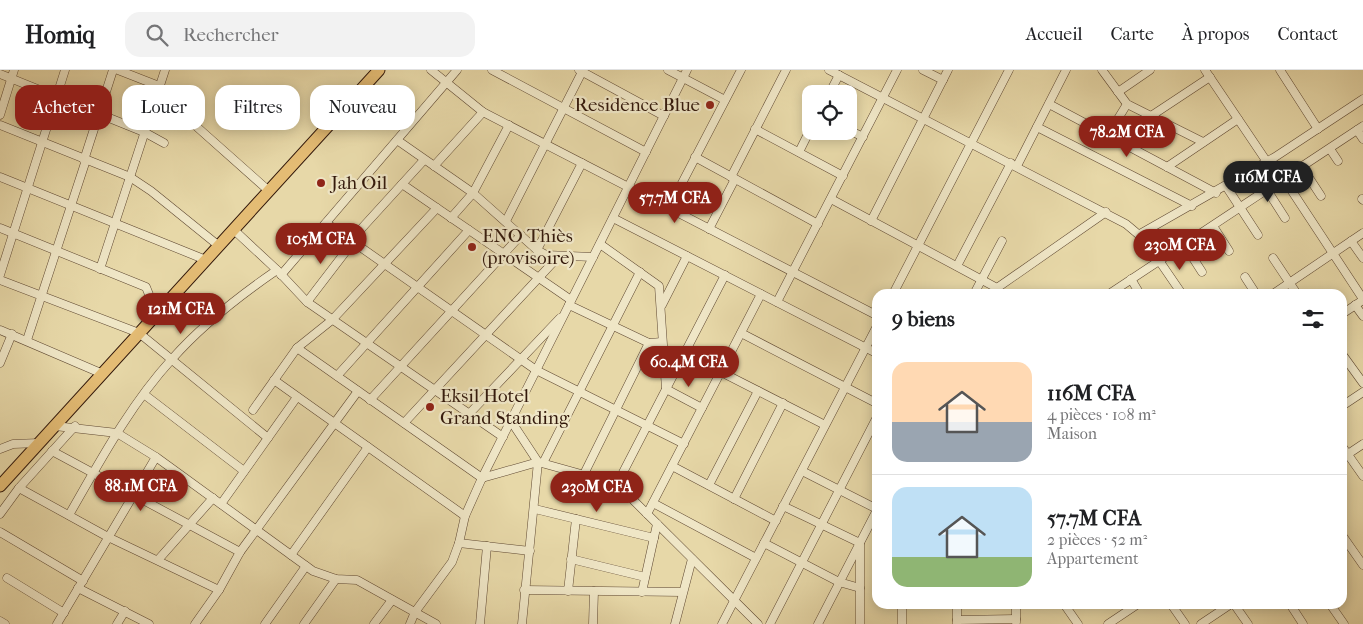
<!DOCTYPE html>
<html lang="fr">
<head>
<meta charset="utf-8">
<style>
  :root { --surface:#fff; --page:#f2f2f2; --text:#202124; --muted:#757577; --line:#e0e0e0; --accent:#8f2418 }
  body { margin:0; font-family:"IM FELL French Canon",serif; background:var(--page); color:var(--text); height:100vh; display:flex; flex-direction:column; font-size:19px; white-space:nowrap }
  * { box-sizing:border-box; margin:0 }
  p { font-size:16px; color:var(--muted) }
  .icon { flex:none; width:28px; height:28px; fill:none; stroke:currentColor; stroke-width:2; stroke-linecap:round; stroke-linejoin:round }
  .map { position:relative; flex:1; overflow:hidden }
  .drawer { position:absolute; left:872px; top:219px; width:475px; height:320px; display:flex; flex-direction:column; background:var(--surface); border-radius:15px; box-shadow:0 2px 12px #0003 }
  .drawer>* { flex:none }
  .top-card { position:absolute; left:15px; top:15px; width:475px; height:45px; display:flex; gap:10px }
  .tools { position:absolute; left:802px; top:15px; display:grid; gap:10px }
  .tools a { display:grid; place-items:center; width:55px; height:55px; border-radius:10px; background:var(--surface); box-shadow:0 2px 12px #0003; font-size:25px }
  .price { position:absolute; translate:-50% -42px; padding:0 11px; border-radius:18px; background:var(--accent); color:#fff; font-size:16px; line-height:32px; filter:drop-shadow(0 1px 2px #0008) }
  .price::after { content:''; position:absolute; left:50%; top:30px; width:15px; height:11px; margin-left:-8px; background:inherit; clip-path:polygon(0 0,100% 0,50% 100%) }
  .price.current { background:#222; color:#fff }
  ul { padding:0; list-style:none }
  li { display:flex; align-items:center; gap:15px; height:125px; padding:0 20px }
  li+li { border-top:1px solid var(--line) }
  li span { display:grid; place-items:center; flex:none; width:140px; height:100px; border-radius:15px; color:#555 }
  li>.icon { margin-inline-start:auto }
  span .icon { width:60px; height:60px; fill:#fffc; stroke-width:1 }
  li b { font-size:21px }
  h2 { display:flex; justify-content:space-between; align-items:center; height:60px; padding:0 20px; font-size:21px }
  .tag { padding:0 18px; border-radius:15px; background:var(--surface); box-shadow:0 2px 12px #0003; font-size:18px; line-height:45px }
  .tag.current { background:var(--accent); color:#fff }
  header { display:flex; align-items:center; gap:30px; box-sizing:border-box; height:70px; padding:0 25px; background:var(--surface); border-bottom:1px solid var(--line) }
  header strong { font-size:24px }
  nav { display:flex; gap:28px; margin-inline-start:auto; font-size:18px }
  .search { width:350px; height:45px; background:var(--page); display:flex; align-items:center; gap:12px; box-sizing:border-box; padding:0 18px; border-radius:15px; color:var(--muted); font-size:19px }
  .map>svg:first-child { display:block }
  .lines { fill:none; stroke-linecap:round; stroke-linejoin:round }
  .minor-casing { stroke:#5f4832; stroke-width:9 }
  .highway-casing { stroke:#32180b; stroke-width:13 }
  .minor { stroke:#efe6c6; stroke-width:8 }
  .highway { stroke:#e4bc74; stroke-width:11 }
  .poi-dot { fill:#8f2418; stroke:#efe6c6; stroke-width:2 }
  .labels { text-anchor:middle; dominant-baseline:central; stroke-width:4.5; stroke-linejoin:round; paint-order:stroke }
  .poi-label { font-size:19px; fill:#32180b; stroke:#efe6c6; text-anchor:start }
</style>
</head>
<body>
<header>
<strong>Homiq</strong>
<div class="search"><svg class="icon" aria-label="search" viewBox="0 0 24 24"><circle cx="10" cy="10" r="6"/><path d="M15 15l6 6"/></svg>Rechercher</div>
<nav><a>Accueil</a><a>Carte</a><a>À propos</a><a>Contact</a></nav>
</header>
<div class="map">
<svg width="1363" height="554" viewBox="0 0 1363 554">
  <rect width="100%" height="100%" fill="#e7d8a8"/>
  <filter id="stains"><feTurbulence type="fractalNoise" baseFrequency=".004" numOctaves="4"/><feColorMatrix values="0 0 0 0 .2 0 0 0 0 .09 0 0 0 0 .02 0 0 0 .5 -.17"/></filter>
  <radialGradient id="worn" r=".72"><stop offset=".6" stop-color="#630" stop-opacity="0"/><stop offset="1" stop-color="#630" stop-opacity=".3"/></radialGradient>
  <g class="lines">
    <g class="minor-casing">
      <g id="minor">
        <polyline points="118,0 159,16"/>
        <polyline points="431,0 483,42 878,246"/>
        <polyline points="492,0 646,82"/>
        <polyline points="579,0 664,46"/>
        <polyline points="668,0 725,30"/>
        <polyline points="829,0 1126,154 1145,170 1182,224"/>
        <polyline points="923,0 943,10"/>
        <polyline points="1102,0 1127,34 1203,72"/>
        <polyline points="1205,0 1267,92"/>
        <polyline points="1280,0 1318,59"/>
        <polyline points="0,4 144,62 164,73"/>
        <polyline points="1118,22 1150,0"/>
        <polyline points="829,24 839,5"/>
        <polyline points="1049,34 1216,123"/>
        <polyline points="179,41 269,121"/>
        <polyline points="0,45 14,0"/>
        <polyline points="1151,46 1210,7"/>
        <polyline points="0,55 130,107 151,121 219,176"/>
        <polyline points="1037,57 1192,136"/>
        <polyline points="755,59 843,106"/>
        <polyline points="849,60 863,67"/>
        <polyline points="1357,60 1363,69"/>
        <polyline points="1108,65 1127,34"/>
        <polyline points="397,70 473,123 537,180 546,185 593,187"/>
        <polyline points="1330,79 1338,91"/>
        <polyline points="799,82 811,58"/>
        <polyline points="695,87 818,154"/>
        <polyline points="84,90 113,0"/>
        <polyline points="434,96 483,42"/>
        <polyline points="1017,96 1066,0"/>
        <polyline points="1167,97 1238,49"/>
        <polyline points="1302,97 1321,126"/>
        <polyline points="0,107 206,190"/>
        <polyline points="731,107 786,0"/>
        <polyline points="1284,109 1363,229"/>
        <polyline points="402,114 571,230"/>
        <polyline points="1226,116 1258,165"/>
        <polyline points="1267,120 1285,148"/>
        <polyline points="831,129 997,218 1106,142"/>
        <polyline points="1362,129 1363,130"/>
        <polyline points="669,138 741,0"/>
        <polyline points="451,148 473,123 509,55"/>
        <polyline points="613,148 878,284"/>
        <polyline points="506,151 582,2"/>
        <polyline points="871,151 948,0"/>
        <polyline points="326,153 536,300 684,374"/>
        <polyline points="1213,156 1229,181"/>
        <polyline points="0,158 146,217 150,227 151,250"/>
        <polyline points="709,159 735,109"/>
        <polyline points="234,160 277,200 307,232 503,367"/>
        <polyline points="1140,164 1275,87 1363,29"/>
        <polyline points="351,170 424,90"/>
        <polyline points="1351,171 1363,188"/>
        <polyline points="600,174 659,216 666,319 702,338"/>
        <polyline points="1184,174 1202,202"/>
        <polyline points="537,180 582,93"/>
        <polyline points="1273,188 1297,224"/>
        <polyline points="957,196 1011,93"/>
        <polyline points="100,199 165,0"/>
        <polyline points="0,205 65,0"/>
        <polyline points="281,205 457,0"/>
        <polyline points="1245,207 1256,224"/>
        <polyline points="1131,209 1140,224"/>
        <polyline points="0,210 139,263 268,368"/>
        <polyline points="893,224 1009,0"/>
        <polyline points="974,224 1002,171"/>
        <polyline points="1109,224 1363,56"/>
        <polyline points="1273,224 1363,163"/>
        <polyline points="307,232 353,172"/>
        <polyline points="777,232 897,0"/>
        <polyline points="569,235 649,273 662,272"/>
        <polyline points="662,235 687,186"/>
        <polyline points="1355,235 1363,246"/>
        <polyline points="1342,244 1363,230"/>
        <polyline points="0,260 103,304"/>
        <polyline points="741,263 878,334"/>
        <polyline points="27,270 86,90"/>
        <polyline points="297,278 482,408"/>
        <polyline points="1342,284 1363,313"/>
        <polyline points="0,293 12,264"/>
        <polyline points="721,302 825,355"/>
        <polyline points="337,306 469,160"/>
        <polyline points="274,310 465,446"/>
        <polyline points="145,325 244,401"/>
        <polyline points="370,330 521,165"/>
        <polyline points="1342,336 1363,322"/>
        <polyline points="253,340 297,278 332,250 437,138"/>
        <polyline points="469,344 560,248"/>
        <polyline points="511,351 538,392 522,554"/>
        <polyline points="404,353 558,187"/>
        <polyline points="55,356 117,363 156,387 313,501 336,509 357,510 436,554"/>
        <polyline points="1342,376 1363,406"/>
        <polyline points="0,379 13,374 39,373"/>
        <polyline points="52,381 240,482"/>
        <polyline points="1348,384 1363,374"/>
        <polyline points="543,393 640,202"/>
        <polyline points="672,396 776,451"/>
        <polyline points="802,401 877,439"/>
        <polyline points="584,404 649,273"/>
        <polyline points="482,408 538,392 617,414 758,554"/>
        <polyline points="617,414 725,205"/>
        <polyline points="709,415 758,321"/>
        <polyline points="19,418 108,467 219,520"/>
        <polyline points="734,429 783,333"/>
        <polyline points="653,433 756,488"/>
        <polyline points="221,434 297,327"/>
        <polyline points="783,436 860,473 860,554"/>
        <polyline points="535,439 654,468"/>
        <polyline points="0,444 19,418 75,356"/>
        <polyline points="647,444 761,224"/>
        <path d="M69,445C100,391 130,335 172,289C203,254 239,226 277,200"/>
        <polyline points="0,462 83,511"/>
        <polyline points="1342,465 1363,495"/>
        <polyline points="459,473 530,481"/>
        <polyline points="764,473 839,512 860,518"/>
        <polyline points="291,485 368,377"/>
        <polyline points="571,489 645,507"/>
        <polyline points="158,490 213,428"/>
        <polyline points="7,508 64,543"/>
        <polyline points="78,518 149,554"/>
        <polyline points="524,520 682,522"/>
        <polyline points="568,521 576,449"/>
        <polyline points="642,522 657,454"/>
        <polyline points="902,534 902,554"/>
        <polyline points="957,534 957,554"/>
        <polyline points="1016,534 1016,552"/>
        <polyline points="1064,534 1078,554"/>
        <polyline points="1171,534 1185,554"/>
        <polyline points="1234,534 1248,554"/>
        <polyline points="1290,534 1303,554"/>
        <polyline points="1330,534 1344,554"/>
        <polyline points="957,550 1016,549"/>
        <polyline points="0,551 5,554"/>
        <polyline points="57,554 156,387"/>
        <polyline points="117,554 125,541"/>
        <polyline points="195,554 219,520 240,482 358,321"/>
        <polyline points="265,554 306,496"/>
        <polyline points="304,554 336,509"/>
        <polyline points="374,554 392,530"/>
        <polyline points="410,554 415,542 452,492 459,473 465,446 482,408 687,0"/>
        <polyline points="480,554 487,476"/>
        <polyline points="593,554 594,521"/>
        <polyline points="675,554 692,489"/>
        <polyline points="722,554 878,254"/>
        <polyline points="770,554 878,345"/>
        <polyline points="818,554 878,438"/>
        <polyline points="1108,554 1138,534"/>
        <polyline points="1201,554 1231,534"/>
      </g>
    </g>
    <g class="highway-casing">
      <polyline id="highway" points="0,416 379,0"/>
    </g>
    <use href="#minor" class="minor"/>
    <use href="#highway" class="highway"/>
  </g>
  <g class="poi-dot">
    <circle cx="710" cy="35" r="5"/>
    <circle cx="321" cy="113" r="5"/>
    <circle cx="472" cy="177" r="5"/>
    <circle cx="430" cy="337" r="5"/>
  </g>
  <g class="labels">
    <g class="poi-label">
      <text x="700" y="35" text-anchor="end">Residence Blue</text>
      <text x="331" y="113">Jah Oil</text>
      <text x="482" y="166">ENO Thiès<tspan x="482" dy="22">(provisoire)</tspan></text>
      <text x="440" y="326">Eksil Hotel<tspan x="440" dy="22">Grand Standing</tspan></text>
    </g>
  </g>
  <rect width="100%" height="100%" filter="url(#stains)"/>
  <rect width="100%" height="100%" fill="url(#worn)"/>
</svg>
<div class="tools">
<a><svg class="icon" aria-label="locate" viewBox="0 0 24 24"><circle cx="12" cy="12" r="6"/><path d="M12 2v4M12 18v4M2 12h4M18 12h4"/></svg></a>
</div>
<b class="price" style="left:1127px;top:88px">78.2M CFA</b>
<b class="price current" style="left:1268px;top:133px">116M CFA</b>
<b class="price" style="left:675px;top:154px">57.7M CFA</b>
<b class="price" style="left:321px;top:195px">105M CFA</b>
<b class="price" style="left:1180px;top:201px">230M CFA</b>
<b class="price" style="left:181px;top:265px">121M CFA</b>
<b class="price" style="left:689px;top:318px">60.4M CFA</b>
<b class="price" style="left:141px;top:442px">88.1M CFA</b>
<b class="price" style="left:597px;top:443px">230M CFA</b>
<div class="top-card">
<a class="tag current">Acheter</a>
<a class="tag">Louer</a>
<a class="tag">Filtres</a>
<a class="tag">Nouveau</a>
</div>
<section class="drawer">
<h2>9 biens<svg class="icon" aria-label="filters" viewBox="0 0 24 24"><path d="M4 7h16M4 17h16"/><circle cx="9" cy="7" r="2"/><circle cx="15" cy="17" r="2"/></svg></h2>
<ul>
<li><span style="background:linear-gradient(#ffd9b3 60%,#9aa5b1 0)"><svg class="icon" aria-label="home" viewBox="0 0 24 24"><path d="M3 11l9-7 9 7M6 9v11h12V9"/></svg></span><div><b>116M CFA</b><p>4 pièces · 108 m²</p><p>Maison</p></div></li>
<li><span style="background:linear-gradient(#bfe0f5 70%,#8fb573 0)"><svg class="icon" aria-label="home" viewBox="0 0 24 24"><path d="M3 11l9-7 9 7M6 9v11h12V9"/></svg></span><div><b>57.7M CFA</b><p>2 pièces · 52 m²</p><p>Appartement</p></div></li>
</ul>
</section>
</div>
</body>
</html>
